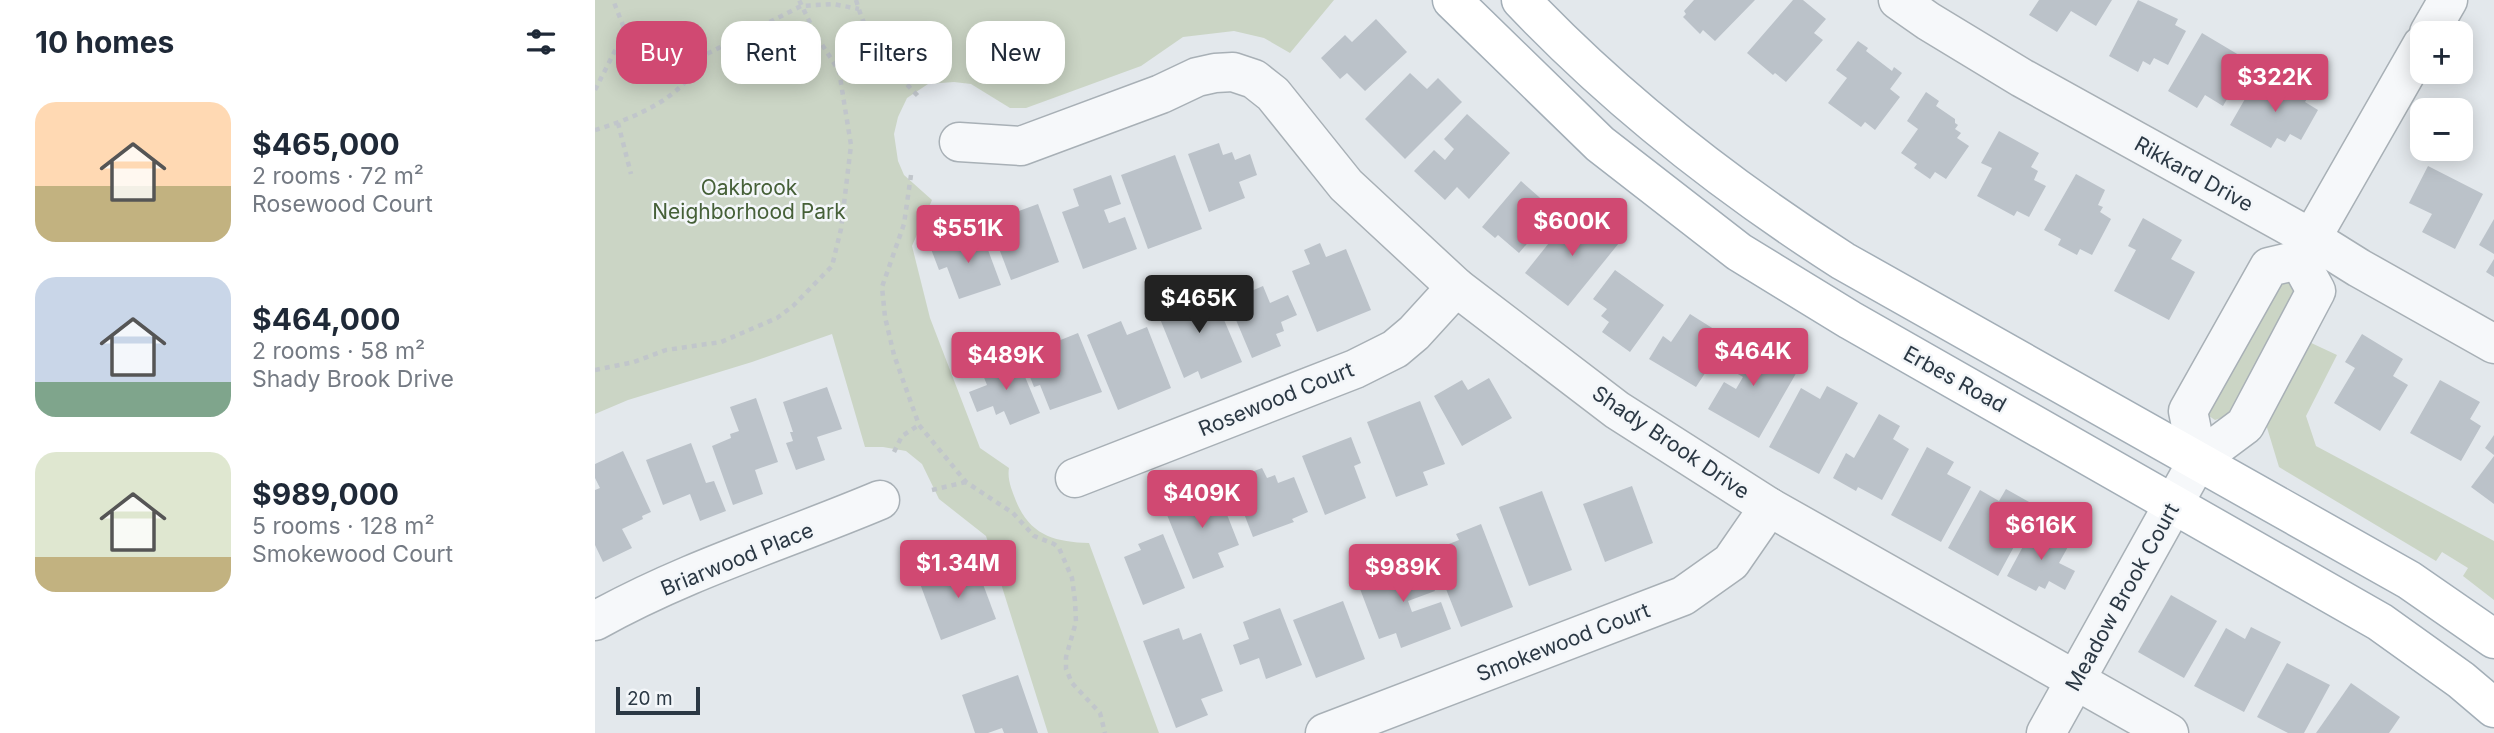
<!DOCTYPE html>
<html lang="en">
<head>
<meta charset="utf-8">
<style>
  :root { --surface:#fff; --page:#f6f6f7; --text:#1f2937; --muted:#747a83; --accent:#d04972 }
  body { margin:0; font-family:Inter,sans-serif; background:var(--page); color:var(--text); height:100vh; display:flex; flex-direction:column; font-size:26px; white-space:nowrap }
  * { box-sizing:border-box; margin:0 }
  p { font-size:23px; color:var(--muted) }
  .icon { flex:none; width:38px; height:38px; fill:none; stroke:currentColor; stroke-width:2; stroke-linecap:round; stroke-linejoin:round }
  .map { position:relative; flex:1; overflow:hidden }
  .panel { display:flex; flex-direction:column; background:var(--surface); width:595px }
  .panel>* { flex:none }
  .top-card { position:absolute; left:21px; top:21px; width:665px; height:63px; display:flex; gap:14px }
  .controls { position:absolute; left:1815px; top:21px; display:grid; gap:14px }
  .controls a { display:grid; place-items:center; width:63px; height:63px; border-radius:14px; background:var(--surface); box-shadow:0 4px 18px #0003; font-size:35px }
  .scale { position:absolute; left:21px; bottom:18px; width:84px; box-sizing:border-box; padding-left:7px; border:4px solid #2b3844; border-top:0; font-size:19px; line-height:24px; white-space:nowrap; color:#2b3844; -webkit-text-stroke:5px #f3f6f9; paint-order:stroke }
  .price { position:absolute; translate:-50% -60px; padding:0 16px; border-radius:7px; background:var(--accent); color:#fff; font-size:23px; line-height:46px; filter:drop-shadow(0 2px 4px #0008) }
  .price::after { content:''; position:absolute; left:50%; top:42px; width:21px; height:16px; margin-left:-10px; background:inherit; clip-path:polygon(0 0,100% 0,50% 100%) }
  .price.selected { background:#222; color:#fff }
  ul { padding:0; list-style:none }
  li { display:flex; align-items:center; gap:21px; height:175px; padding:0 35px }
  li span { display:grid; place-items:center; flex:none; width:196px; height:140px; border-radius:21px; color:#555 }
  li>.icon { margin-inline-start:auto }
  span .icon { width:84px; height:84px; fill:#fffc; stroke-width:1 }
  li b { font-size:30px }
  h2 { display:flex; justify-content:space-between; align-items:center; height:84px; padding:0 35px; font-size:30px }
  .pill { padding:0 24px; border-radius:21px; background:var(--surface); box-shadow:0 4px 18px #0003; font-size:24px; line-height:63px }
  .pill.selected { background:var(--accent); color:#fff }
  main { display:flex; flex:1; min-height:0 }
  .map>svg:first-child { display:block }
  .green { fill:#cbd5c5 }
  .building { fill:#bbc2c9 }
  .lines { fill:none; stroke-linecap:round; stroke-linejoin:round }
  .minor-casing { stroke:#a8b0b6; stroke-width:41 }
  .major-casing { stroke:#a3aeb7; stroke-width:41 }
  .path { stroke:#c1c6cb; stroke-width:4.5; stroke-dasharray:5 5; stroke-linecap:butt }
  .minor { stroke:#f6f8fa; stroke-width:38 }
  .major { stroke:#fff; stroke-width:38 }
  .labels { text-anchor:middle; dominant-baseline:central; stroke-width:5; stroke-linejoin:round; paint-order:stroke }
  .street-label { font-size:21px; fill:#2b3844; stroke:#f3f6f9 }
  .park-label { font-size:21px; fill:#466038; stroke:#f3f6f9 }
</style>
</head>
<body>
<main>
<section class="panel">
<h2>10 homes<svg class="icon" aria-label="filters" viewBox="0 0 24 24"><path d="M4 7h16M4 17h16"/><circle cx="9" cy="7" r="2"/><circle cx="15" cy="17" r="2"/></svg></h2>
<ul>
<li><span style="background:linear-gradient(#ffd9b3 60%,#c2b280 0)"><svg class="icon" aria-label="home" viewBox="0 0 24 24"><path d="M3 11l9-7 9 7M6 9v11h12V9"/></svg></span><div><b>$465,000</b><p>2 rooms · 72 m²</p><p>Rosewood Court</p></div></li>
<li><span style="background:linear-gradient(#c9d6e8 75%,#7fa58c 0)"><svg class="icon" aria-label="home" viewBox="0 0 24 24"><path d="M3 11l9-7 9 7M6 9v11h12V9"/></svg></span><div><b>$464,000</b><p>2 rooms · 58 m²</p><p>Shady Brook Drive</p></div></li>
<li><span style="background:linear-gradient(#dfe7d0 75%,#c2b280 0)"><svg class="icon" aria-label="home" viewBox="0 0 24 24"><path d="M3 11l9-7 9 7M6 9v11h12V9"/></svg></span><div><b>$989,000</b><p>5 rooms · 128 m²</p><p>Smokewood Court</p></div></li>
</ul>
</section>
<div class="map">
<svg width="1899" height="733" viewBox="0 0 1899 733">
  <rect width="100%" height="100%" fill="#e3e8ec"/>
  <g class="green">
    <path d="M0,0H739L695,53L669,38L639,31L588,37L546,66L431,108H415L376,84L359,82L333,84L312,98L303,117L299,134L303,161L309,175L337,200L317,246L335,318L385,448L414,468C412,480 417,490 421,501C435,535 459,542 494,543L564,733H453L391,536L344,499L327,464L311,451L288,447H270L237,334L157,362L33,400L0,414Z"/>
    <polygon points="1687,281 1696,282 1702,293 1635,415 1620,420 1614,416 1612,407"/>
    <polygon points="1712,341 1742,355 1711,416 1721,446 1899,541 1899,600 1868,576 1873,568 1847,552 1841,561 1684,467 1670,421"/>
  </g>
  <g class="building">
    <polygon points="1099,0 1160,0 1120,41 1108,30 1105,34 1088,17 1091,14 1089,11"/>
    <polygon points="1198,0 1208,0 1231,19 1219,33 1228,40 1191,82 1180,73 1178,75 1152,53"/>
    <polygon points="1444,0 1517,0 1501,26 1476,11 1462,32 1434,15"/>
    <polygon points="1543,0 1583,19 1580,25 1591,31 1573,65 1559,58 1555,65 1548,61 1543,72 1514,56"/>
    <polygon points="781,19 812,52 770,91 752,73 745,79 726,58 750,35 757,42"/>
    <polygon points="1607,33 1649,58 1636,79 1642,82 1628,106 1610,95 1602,108 1573,91"/>
    <polygon points="1263,41 1273,48 1271,51 1297,71 1299,67 1307,73 1295,89 1305,97 1280,130 1270,122 1266,127 1233,103 1252,78 1241,70"/>
    <polygon points="815,73 832,89 843,78 867,102 810,159 770,119"/>
    <polygon points="1677,76 1713,97 1710,102 1723,110 1706,140 1695,134 1690,142 1682,138 1676,148 1635,125 1654,92 1665,98"/>
    <polygon points="1331,92 1344,101 1341,106 1360,119 1360,123 1363,125 1360,129 1366,133 1362,138 1374,146 1351,179 1340,172 1335,179 1319,168 1322,164 1306,153 1323,129 1312,121"/>
    <polygon points="872,114 915,153 874,199 862,187 850,200 819,171 839,150 850,160 859,149 849,139"/>
    <polygon points="1404,131 1444,153 1436,167 1443,171 1439,180 1451,186 1434,217 1422,211 1419,216 1382,196 1397,168 1386,163"/>
    <polygon points="624,143 628,155 637,152 640,160 655,154 662,175 644,182 650,198 614,212 593,154"/>
    <polygon points="580,155 607,229 553,249 526,175"/>
    <polygon points="1833,166 1888,194 1860,249 1827,232 1837,214 1814,203"/>
    <polygon points="1481,174 1510,190 1503,205 1508,207 1505,212 1516,219 1497,255 1485,249 1482,255 1463,245 1466,239 1449,230"/>
    <polygon points="516,175 526,204 509,210 514,223 530,217 542,249 488,269 467,212 484,206 478,189"/>
    <polygon points="926,181 960,211 924,253 903,235 900,238 887,227"/>
    <polygon points="443,204 464,262 416,280 394,222"/>
    <polygon points="981,209 1024,243 973,306 930,273"/>
    <polygon points="1548,218 1587,240 1576,259 1600,272 1574,320 1519,291 1541,250 1533,246"/>
    <polygon points="1899,219 1899,254 1884,245"/>
    <polygon points="386,231 406,285 364,299 352,267 344,270 336,249"/>
    <polygon points="725,243 731,257 751,249 776,310 722,332 697,271 715,264 709,250"/>
    <polygon points="1899,259 1899,277 1891,272"/>
    <polygon points="1020,270 1069,305 1035,352 1007,332 1014,322 1006,316 1012,309 998,299"/>
    <polygon points="668,286 675,303 693,295 702,315 686,322 689,331 681,334 686,346 657,358 633,301"/>
    <polygon points="615,287 647,362 606,379 603,371 589,378 561,309"/>
    <polygon points="1095,314 1133,338 1101,387 1054,359 1068,336 1076,342"/>
    <polygon points="526,321 532,335 552,327 576,388 523,410 492,335"/>
    <polygon points="448,333 453,345 483,333 507,392 455,410 445,385 439,387 422,344"/>
    <polygon points="1767,334 1808,359 1798,376 1813,385 1785,431 1739,403 1760,368 1750,362"/>
    <polygon points="1142,335 1203,370 1164,438 1113,409 1129,382 1141,389 1148,377 1136,370 1143,358 1132,352"/>
    <polygon points="421,355 445,413 415,425 409,411 401,415 398,406 382,412 374,392 392,385 386,370"/>
    <polygon points="894,378 917,418 867,446 839,396 867,380 873,390"/>
    <polygon points="1845,380 1885,402 1875,419 1886,426 1866,461 1815,433"/>
    <polygon points="1232,386 1263,403 1224,474 1174,447 1206,388 1225,399"/>
    <polygon points="232,387 247,429 222,437 230,460 201,470 191,443 198,441 195,432 198,432 188,402"/>
    <polygon points="161,398 183,462 160,470 168,494 138,505 117,446 136,438 135,434 144,431 135,407"/>
    <polygon points="825,401 850,464 828,472 833,485 801,497 772,422"/>
    <polygon points="1284,414 1305,426 1298,439 1314,449 1287,500 1263,487 1261,491 1238,478 1251,453 1259,458"/>
    <polygon points="1899,435 1899,455 1890,448"/>
    <polygon points="756,437 766,463 759,466 771,498 730,515 707,456"/>
    <polygon points="96,443 111,483 119,481 131,511 105,521 95,494 68,505 51,460"/>
    <polygon points="1332,447 1359,462 1352,474 1376,487 1346,542 1296,515"/>
    <polygon points="28,451 56,512 47,516 48,519 27,529 37,548 8,562 0,545 0,490 5,488 0,478 0,464"/>
    <polygon points="1899,456 1899,504 1876,487"/>
    <polygon points="667,468 672,478 680,475 683,483 699,477 713,512 697,519 699,522 658,537 636,480"/>
    <polygon points="620,484 644,545 623,553 629,567 598,579 568,505"/>
    <polygon points="1037,486 1058,543 1010,562 988,504"/>
    <polygon points="1411,489 1441,506 1403,576 1353,548 1385,490 1404,501"/>
    <polygon points="947,491 977,570 934,586 904,507"/>
    <polygon points="886,524 918,607 866,627 836,551 864,540 861,534"/>
    <polygon points="1439,526 1474,545 1464,563 1480,571 1470,590 1454,581 1450,589 1444,586 1441,591 1412,576"/>
    <polygon points="568,534 590,588 548,605 529,557 546,550 543,544"/>
    <polygon points="827,557 840,591 813,601 817,612 846,602 856,629 806,648 801,633 784,639 762,581"/>
    <polygon points="379,560 401,619 346,640 324,581"/>
    <polygon points="1576,595 1622,621 1589,678 1543,652"/>
    <polygon points="748,601 770,659 721,678 698,620"/>
    <polygon points="685,608 707,665 671,679 664,658 645,665 638,645 654,639 648,622"/>
    <polygon points="1656,627 1686,642 1649,712 1599,686 1631,628 1650,639"/>
    <polygon points="584,628 588,640 606,633 628,691 606,699 613,715 581,728 548,641"/>
    <polygon points="1692,663 1735,685 1709,733 1693,733 1662,717"/>
    <polygon points="423,675 443,733 409,733 407,728 393,733 380,733 367,695"/>
    <polygon points="1756,683 1805,717 1794,733 1721,733"/>
  </g>
  <g class="lines">
    <g class="minor-casing">
      <g id="minor">
        <polyline points="1303,0 1333,21 1427,78 1716,238 1764,268 1899,344"/>
        <polyline points="1834,33 1853,0"/>
        <polyline points="364,142 426,146 566,94 602,77 620,73 638,72 659,79 678,94 751,185 861,287 1022,410 1174,507 1574,733"/>
        <polyline points="1603,460 1593,411 1674,267 1704,260 1827,45"/>
        <polyline points="480,478 760,369 800,349 819,333 861,287"/>
        <path d="M0,621C91,570 190,540 285,500"/>
        <polyline points="730,733 1088,596 1136,562 1174,507"/>
        <polyline points="1451,733 1603,460 1650,425 1721,291 1704,260"/>
      </g>
    </g>
    <g class="major-casing">
      <g id="major">
        <polyline points="857,0 1005,144 1144,252 1255,320 1785,622 1866,680 1899,708"/>
        <path d="M926,0C1022,101 1131,186 1248,261L1814,580L1899,639"/>
      </g>
    </g>
    <g class="path">
      <path d="M261,0C273,42 293,65 323,96"/>
      <path d="M29,29C52,50 84,43 106,57"/>
      <polyline points="0,90 27,37 29,28 18,0"/>
      <polyline points="23,123 36,174"/>
      <path d="M0,130C39,118 90,98 106,57L206,6L238,4L264,9"/>
      <polyline points="316,175 309,224 287,287 290,317 299,355 324,425 371,482 418,513 439,536 459,544 464,548 477,578 480,601 481,622 471,657 471,669 477,683 505,713 510,733"/>
      <polyline points="0,370 39,362 71,350 126,342 182,318 198,306 237,266 246,229 256,145 244,71 221,35 204,0"/>
      <polyline points="299,452 307,436 324,425"/>
      <polyline points="337,490 371,482"/>
    </g>
    <use href="#minor" class="minor"/>
    <use href="#major" class="major"/>
  </g>
  <g class="labels">
    <g class="street-label">
      <text transform="translate(1599 174) rotate(29)">Rikkard Drive</text>
      <text transform="translate(1360 379) rotate(29)">Erbes Road</text>
      <text transform="translate(681 399) rotate(-22)">Rosewood Court</text>
      <text transform="translate(1076 442) rotate(34)">Shady Brook Drive</text>
      <text transform="translate(142 559) rotate(-22)">Briarwood Place</text>
      <text transform="translate(1527 597) rotate(-61)">Meadow Brook Court</text>
      <text transform="translate(968 642) rotate(-21)">Smokewood Court</text>
    </g>
    <g class="park-label">
      <text x="154" y="187">Oakbrook<tspan x="154" dy="24">Neighborhood Park</tspan></text>
    </g>
  </g>
</svg>
<div class="controls">
<a>+</a>
<a>−</a>
</div>
<div class="scale">20 m</div>
<b class="price" style="left:1680px;top:114px">$322K</b>
<b class="price" style="left:977px;top:258px">$600K</b>
<b class="price" style="left:373px;top:265px">$551K</b>
<b class="price selected" style="left:604px;top:335px">$465K</b>
<b class="price" style="left:1158px;top:388px">$464K</b>
<b class="price" style="left:411px;top:392px">$489K</b>
<b class="price" style="left:607px;top:530px">$409K</b>
<b class="price" style="left:1446px;top:562px">$616K</b>
<b class="price" style="left:363px;top:600px">$1.34M</b>
<b class="price" style="left:808px;top:604px">$989K</b>
<div class="top-card">
<a class="pill selected">Buy</a>
<a class="pill">Rent</a>
<a class="pill">Filters</a>
<a class="pill">New</a>
</div>
</div>
</main>
</body>
</html>
